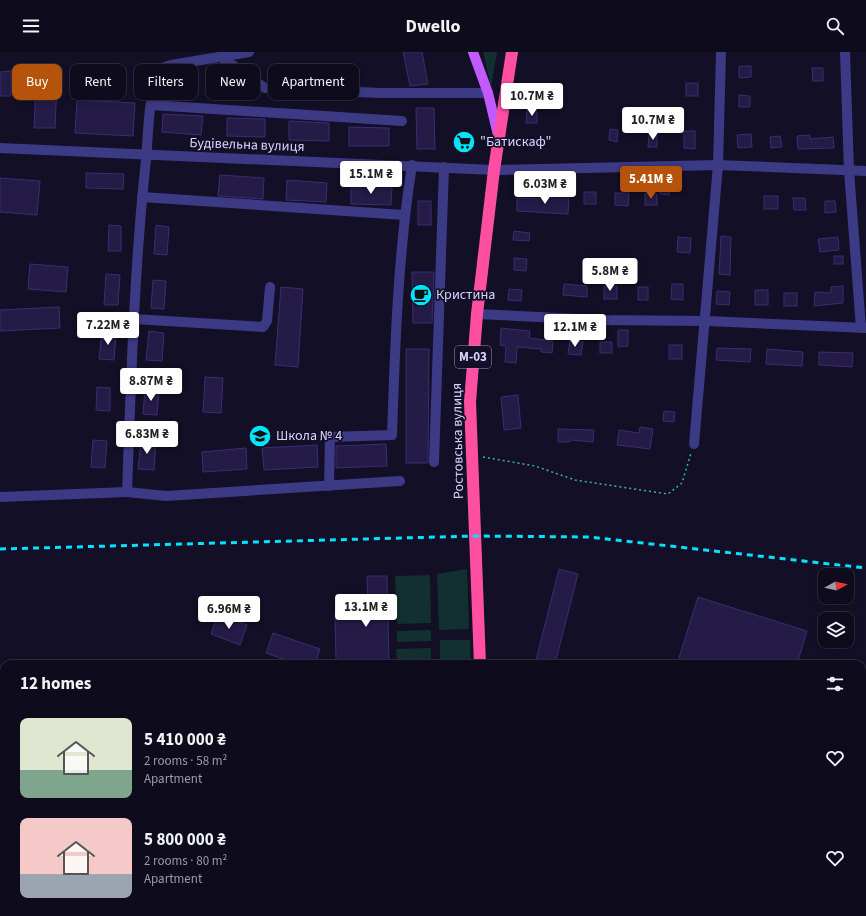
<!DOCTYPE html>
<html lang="en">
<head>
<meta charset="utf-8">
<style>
  :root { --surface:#0e0b1c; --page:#171425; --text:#f1f3f6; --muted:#9b9ba3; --line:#2e2b3b; --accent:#b45309 }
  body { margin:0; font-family:"Source Sans 3",sans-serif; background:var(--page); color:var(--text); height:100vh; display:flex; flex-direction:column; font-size:15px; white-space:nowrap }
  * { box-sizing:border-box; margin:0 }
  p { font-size:13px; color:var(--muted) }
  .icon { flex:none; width:22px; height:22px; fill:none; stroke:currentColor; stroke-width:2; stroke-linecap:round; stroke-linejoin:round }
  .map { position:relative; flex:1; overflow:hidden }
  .details { position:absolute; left:0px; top:608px; width:866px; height:256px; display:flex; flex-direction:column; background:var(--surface); border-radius:12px 12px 0 0; box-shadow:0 2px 6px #0003,0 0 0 1px var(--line) }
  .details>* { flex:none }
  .hud { position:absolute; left:12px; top:12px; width:400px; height:36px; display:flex; gap:8px }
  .needle { width:26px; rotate:82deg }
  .buttons { position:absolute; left:818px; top:516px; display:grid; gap:8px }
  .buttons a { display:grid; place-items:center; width:36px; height:36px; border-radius:8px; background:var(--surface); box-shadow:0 2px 6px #0003,0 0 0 1px var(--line); font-size:20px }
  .price { position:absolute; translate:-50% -34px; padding:0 9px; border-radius:4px; background:#fff; color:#222; font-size:13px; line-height:26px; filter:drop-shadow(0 1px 2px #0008) }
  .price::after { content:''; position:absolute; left:50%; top:24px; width:12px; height:9px; margin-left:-6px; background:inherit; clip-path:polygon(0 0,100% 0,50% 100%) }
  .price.current { background:var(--accent); color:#fff }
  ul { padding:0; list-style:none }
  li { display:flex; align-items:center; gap:12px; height:100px; padding:0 20px }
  li span { display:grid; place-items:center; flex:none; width:112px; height:80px; border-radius:8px; color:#555 }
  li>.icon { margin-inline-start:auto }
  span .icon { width:48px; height:48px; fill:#fffc; stroke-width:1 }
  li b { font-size:17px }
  h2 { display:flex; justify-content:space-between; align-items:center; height:48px; padding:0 20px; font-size:17px }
  .tag { padding:0 14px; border-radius:8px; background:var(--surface); box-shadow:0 2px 6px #0003,0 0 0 1px var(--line); font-size:14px; line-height:36px }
  .tag.current { background:var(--accent); color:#fff }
  header { display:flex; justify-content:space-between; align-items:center; height:52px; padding:0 20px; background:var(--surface); font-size:18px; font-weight:700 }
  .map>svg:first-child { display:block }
  .green { fill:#12302f }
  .building { fill:#241b47; stroke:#3b2d73 }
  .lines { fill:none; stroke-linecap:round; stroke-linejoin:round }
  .path { stroke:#2fb8b0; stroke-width:1.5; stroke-dasharray:2 3; stroke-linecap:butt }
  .minor { stroke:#3d3a85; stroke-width:10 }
  .major { stroke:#c25bff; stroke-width:10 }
  .highway { stroke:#ff4fa3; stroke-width:12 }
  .rail { stroke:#00e5ff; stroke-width:3; stroke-dasharray:6 5; stroke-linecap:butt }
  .labels { text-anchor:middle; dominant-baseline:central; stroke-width:3.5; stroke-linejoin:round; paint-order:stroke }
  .shield { fill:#130f26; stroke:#9e99be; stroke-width:1 }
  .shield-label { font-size:13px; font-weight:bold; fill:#d9d4ff }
  .poi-label { font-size:14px; fill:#d9d4ff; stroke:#130f26; text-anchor:start }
  .street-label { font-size:14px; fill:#d9d4ff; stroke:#130f26 }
</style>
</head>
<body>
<header><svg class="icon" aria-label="menu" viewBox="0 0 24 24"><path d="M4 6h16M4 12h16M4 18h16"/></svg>Dwello<svg class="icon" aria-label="search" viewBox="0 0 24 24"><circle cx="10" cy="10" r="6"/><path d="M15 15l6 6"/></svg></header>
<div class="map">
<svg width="866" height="864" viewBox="0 0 866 864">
  <rect width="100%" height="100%" fill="#130f26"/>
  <g class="green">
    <polygon points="483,0 497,0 491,35"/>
    <polygon points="467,517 469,577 439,578 437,522"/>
    <polygon points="430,523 431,571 397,572 395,524"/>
    <polygon points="431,578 431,589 397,590 397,579"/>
    <polygon points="440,588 470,588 471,612 440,612"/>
    <polygon points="431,596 431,612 397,612 396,597"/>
    <polygon points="4,849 4,860 179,860 190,864 0,864 0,850"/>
    <polygon points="440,860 463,860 464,864 438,864"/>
  </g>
  <g class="building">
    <polygon points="403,0 422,0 428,32 410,34"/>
    <polygon points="739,14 751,14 751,25 739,26"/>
    <polygon points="812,16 823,16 823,29 813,29"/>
    <polygon points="11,19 11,44 0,44 0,20"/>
    <polygon points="36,31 57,31 55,76 34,76"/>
    <rect x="686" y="31" width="12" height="13"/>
    <polygon points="739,43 750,44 750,55 739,55"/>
    <polygon points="77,48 135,51 133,84 75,81"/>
    <polygon points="416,56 434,56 435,97 417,97"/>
    <polygon points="527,58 537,59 537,71 526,71"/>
    <polygon points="163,62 203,64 201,83 162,80"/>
    <polygon points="227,66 265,67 265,85 227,84"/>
    <polygon points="289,69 329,71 329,89 289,88"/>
    <polygon points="349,75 389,76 389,94 349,94"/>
    <polygon points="610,77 618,78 617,90 609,88"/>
    <polygon points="684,79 695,79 695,97 684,96"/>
    <polygon points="751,82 752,95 738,96 737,83"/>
    <polygon points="461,83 469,84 466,97 459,96"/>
    <polygon points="649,83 657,83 657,95 648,95"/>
    <polygon points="810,83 810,87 833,85 834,96 798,97 797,84"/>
    <polygon points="780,84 782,95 771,96 770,85"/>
    <polygon points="86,121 124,122 123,137 86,136"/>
    <polygon points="220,123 264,126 263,147 218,144"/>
    <polygon points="0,126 40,129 37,163 0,160"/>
    <polygon points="287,128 327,131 326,150 286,148"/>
    <polygon points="661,129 670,129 669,143 660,142"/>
    <polygon points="351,133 392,134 391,153 351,152"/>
    <rect x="584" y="140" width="12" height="12"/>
    <polygon points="615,141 629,141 628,154 615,153"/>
    <rect x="645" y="142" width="12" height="11"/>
    <polygon points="545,143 569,144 568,162 517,159 517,146 545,147"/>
    <rect x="764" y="144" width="14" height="13"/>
    <polygon points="793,146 805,146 806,158 794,158"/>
    <rect x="418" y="149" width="13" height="24"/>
    <polygon points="825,149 835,149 836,160 825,161"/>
    <polygon points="109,173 121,174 121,199 108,199"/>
    <polygon points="156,173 169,175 167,203 154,202"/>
    <polygon points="514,179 530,181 529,189 513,188"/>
    <polygon points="721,184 731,185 730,223 719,222"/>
    <polygon points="678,185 691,186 690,201 677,200"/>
    <polygon points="838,185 839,198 820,200 818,187"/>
    <rect x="834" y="204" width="9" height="8"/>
    <polygon points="514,206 527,207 526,219 514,218"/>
    <polygon points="30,212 68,215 66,240 28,237"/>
    <polygon points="412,220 434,220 432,271 413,271"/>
    <polygon points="106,222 120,223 118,253 104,253"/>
    <polygon points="153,228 166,229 164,257 151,256"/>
    <polygon points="564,232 587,234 587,245 563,243"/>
    <polygon points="672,232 683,232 683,248 671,247"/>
    <rect x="604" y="234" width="13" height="13"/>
    <polygon points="843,234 843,251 814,254 815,240 831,241 831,235"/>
    <polygon points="281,235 303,237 298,315 275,313"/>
    <rect x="638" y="235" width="10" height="13"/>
    <polygon points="509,237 522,238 521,249 508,248"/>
    <rect x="755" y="238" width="13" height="15"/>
    <polygon points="717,239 730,240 729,253 716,252"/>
    <rect x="784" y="241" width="13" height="13"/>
    <polygon points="59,255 60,276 0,279 0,258"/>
    <polygon points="501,276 530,279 529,286 553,289 552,301 541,300 541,297 517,295 516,311 505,310 506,294 500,293"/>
    <polygon points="618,278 628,278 628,294 618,295"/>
    <polygon points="149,279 164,281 162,309 146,308"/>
    <polygon points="102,280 116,282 114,308 99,307"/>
    <polygon points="570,288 583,290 581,303 568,302"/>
    <rect x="600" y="290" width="12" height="11"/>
    <rect x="669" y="293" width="13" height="14"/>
    <polygon points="717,296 751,297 750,310 716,308"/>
    <polygon points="406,297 429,297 428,411 406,411"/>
    <polygon points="767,297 803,300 802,314 766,312"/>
    <polygon points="819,300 853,301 852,315 819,313"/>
    <polygon points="205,325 223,326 221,361 203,360"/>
    <polygon points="97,335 110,336 110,359 96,358"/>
    <polygon points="145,337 159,338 157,363 143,362"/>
    <polygon points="518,343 521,376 504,378 501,345"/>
    <polygon points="664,359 675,360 674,370 663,369"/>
    <polygon points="640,375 653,377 650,397 617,393 619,378 639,381"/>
    <polygon points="558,377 594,378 593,390 570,388 570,390 558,390"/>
    <polygon points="93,388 107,389 105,416 91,415"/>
    <polygon points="141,388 156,390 154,418 138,417"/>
    <polygon points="386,392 387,414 336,416 336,394"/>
    <polygon points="317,393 318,415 264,418 262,396"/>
    <polygon points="246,396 247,417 203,420 202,400"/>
    <polygon points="559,517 578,522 555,612 535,612"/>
    <polygon points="367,524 387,524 389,612 369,612 369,608 336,609 335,562 362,561 368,558"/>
    <polygon points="698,545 807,579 797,612 677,612"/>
    <polygon points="218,562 247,573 240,593 211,582"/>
    <polygon points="273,581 320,597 315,612 297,612 266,601"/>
  </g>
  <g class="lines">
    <polyline class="path" points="483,405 535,414 575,428 668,442 682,431 691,401"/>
    <g class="minor">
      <path d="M249,0L171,13L162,16C147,44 149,77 146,108C134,218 131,329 127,440L166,444L400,429"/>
      <polyline points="845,0 849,119 861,276"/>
      <polyline points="221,5 265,36 381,41 488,41"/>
      <polyline points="151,53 402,69"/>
      <polyline points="0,96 494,118 718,113 866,119"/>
      <polyline points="142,145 404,163"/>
      <polyline points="477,262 600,268 706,269 866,276"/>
      <polyline points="134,267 263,275 267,269 270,235"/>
      <polyline points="694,392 718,113 721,0"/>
      <polyline points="434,410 444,115"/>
      <path d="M329,434L330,385L392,383C395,293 398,202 412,113"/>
      <polyline points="0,445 127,440"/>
      <polyline points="0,734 2,743"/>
      <polyline points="0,797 4,797"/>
      <polyline points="390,864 392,860"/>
    </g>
    <g class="major">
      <polyline points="473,0 488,41 498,83"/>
      <polyline points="617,860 631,864"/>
    </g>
    <g class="highway">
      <polyline points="480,612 470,350 477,262 494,118 512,0"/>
      <polyline points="490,860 491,864"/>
    </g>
    <polyline class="rail" points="0,497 475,484 589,485 866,516"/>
  </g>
  <defs>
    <g id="supermarket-disc" transform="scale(1.15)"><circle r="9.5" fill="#00e5ff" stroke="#130f26"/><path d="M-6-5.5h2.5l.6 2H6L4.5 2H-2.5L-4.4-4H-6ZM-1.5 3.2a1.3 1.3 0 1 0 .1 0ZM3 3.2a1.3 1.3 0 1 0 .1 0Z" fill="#111"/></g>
    <g id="cafe-disc" transform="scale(1.15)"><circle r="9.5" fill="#00e5ff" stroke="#130f26"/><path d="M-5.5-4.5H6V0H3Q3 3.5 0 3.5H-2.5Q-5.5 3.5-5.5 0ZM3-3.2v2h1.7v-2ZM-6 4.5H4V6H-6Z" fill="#111"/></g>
    <g id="school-disc" transform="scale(1.15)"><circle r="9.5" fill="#00e5ff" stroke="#130f26"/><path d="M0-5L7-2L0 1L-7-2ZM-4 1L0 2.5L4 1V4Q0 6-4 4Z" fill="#111"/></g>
  </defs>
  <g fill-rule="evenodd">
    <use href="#supermarket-disc" x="464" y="90"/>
    <use href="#cafe-disc" x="421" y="243"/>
    <use href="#school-disc" x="260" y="384"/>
  </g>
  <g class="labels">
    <rect class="shield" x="455" y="294" width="36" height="22" rx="3"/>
    <g class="shield-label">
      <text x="473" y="305">М-03</text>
    </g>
    <g class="poi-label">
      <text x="480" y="90">"Батискаф"</text>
      <text x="436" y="243">Кристина</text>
      <text x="276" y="384">Школа № 4</text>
    </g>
    <g class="street-label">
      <text transform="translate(247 93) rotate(2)">Будівельна вулиця</text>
      <text transform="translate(458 389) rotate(-91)">Ростовська вулиця</text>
    </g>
  </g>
</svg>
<div class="buttons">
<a><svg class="needle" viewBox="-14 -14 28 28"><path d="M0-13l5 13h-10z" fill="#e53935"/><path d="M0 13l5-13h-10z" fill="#9b9ba3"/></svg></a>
<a><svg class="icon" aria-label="layers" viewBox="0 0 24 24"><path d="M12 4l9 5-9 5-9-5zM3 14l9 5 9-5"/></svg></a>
</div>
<b class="price" style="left:532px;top:65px">10.7M ₴</b>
<b class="price" style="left:653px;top:89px">10.7M ₴</b>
<b class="price" style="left:371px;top:143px">15.1M ₴</b>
<b class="price current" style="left:651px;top:148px">5.41M ₴</b>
<b class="price" style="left:545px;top:153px">6.03M ₴</b>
<b class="price" style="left:610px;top:240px">5.8M ₴</b>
<b class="price" style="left:108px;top:294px">7.22M ₴</b>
<b class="price" style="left:575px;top:296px">12.1M ₴</b>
<b class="price" style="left:151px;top:350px">8.87M ₴</b>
<b class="price" style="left:147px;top:403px">6.83M ₴</b>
<b class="price" style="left:366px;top:576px">13.1M ₴</b>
<b class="price" style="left:229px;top:578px">6.96M ₴</b>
<div class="hud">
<a class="tag current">Buy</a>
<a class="tag">Rent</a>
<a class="tag">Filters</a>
<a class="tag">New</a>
<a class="tag">Apartment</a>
</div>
<section class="details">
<h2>12 homes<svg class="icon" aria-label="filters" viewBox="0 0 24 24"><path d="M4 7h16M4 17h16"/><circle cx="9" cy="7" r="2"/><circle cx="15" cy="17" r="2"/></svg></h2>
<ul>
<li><span style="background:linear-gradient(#dfe7d0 65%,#7fa58c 0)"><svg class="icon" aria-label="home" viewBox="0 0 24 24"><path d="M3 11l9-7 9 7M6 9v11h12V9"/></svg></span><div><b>5 410 000 ₴</b><p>2 rooms · 58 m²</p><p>Apartment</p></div><svg class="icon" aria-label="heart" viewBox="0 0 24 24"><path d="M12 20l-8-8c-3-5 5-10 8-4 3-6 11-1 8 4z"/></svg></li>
<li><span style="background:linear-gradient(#f6c9c9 70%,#9aa5b1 0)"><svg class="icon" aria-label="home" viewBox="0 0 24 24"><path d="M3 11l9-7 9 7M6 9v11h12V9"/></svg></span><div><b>5 800 000 ₴</b><p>2 rooms · 80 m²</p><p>Apartment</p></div><svg class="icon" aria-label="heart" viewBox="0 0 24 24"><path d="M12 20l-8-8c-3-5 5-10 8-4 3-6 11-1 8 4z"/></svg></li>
</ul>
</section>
</div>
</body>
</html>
